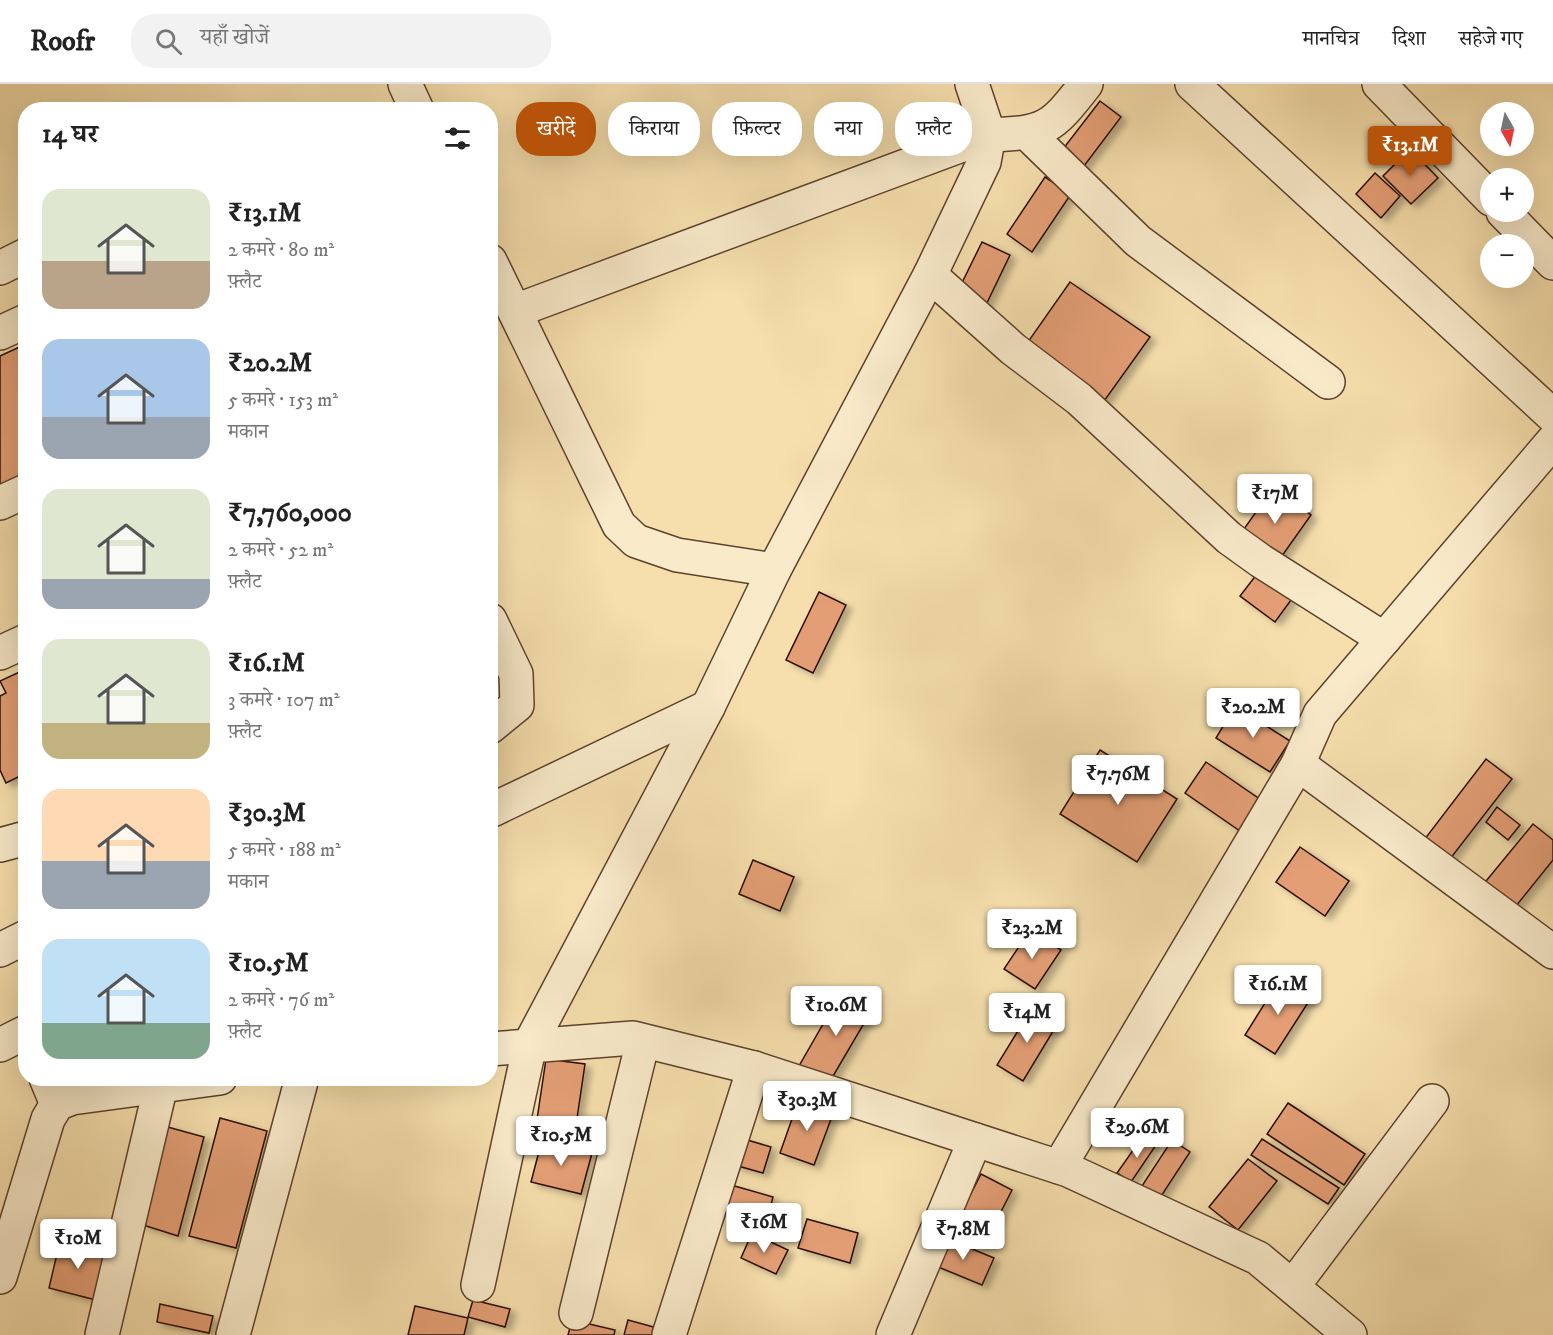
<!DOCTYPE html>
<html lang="hi">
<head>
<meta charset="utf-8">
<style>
  :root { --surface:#fff; --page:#f2f2f2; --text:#222; --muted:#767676; --line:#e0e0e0; --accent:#b45309 }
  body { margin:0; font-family:"IM FELL DW Pica","Noto Serif Devanagari",serif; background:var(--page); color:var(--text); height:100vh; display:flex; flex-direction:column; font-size:22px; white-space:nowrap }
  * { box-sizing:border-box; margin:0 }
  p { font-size:20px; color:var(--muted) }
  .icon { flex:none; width:33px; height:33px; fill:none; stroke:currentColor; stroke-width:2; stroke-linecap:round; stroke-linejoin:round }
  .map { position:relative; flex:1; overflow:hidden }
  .side { position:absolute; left:18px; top:18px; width:480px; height:984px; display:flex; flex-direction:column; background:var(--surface); border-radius:24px; box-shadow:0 6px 24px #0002 }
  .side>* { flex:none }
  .top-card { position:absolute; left:516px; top:18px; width:570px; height:54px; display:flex; gap:12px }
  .needle { width:39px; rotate:171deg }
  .fabs { position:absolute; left:1480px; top:18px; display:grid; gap:12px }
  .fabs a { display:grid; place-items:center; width:54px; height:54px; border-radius:50%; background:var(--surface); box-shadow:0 6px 24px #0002; font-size:30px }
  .price { position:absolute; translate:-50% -51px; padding:0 14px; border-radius:6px; background:#fff; color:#222; font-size:20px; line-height:39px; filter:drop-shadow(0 2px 3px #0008) }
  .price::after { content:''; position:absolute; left:50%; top:36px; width:18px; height:14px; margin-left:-9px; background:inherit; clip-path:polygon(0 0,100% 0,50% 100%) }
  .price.active { background:var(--accent); color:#fff }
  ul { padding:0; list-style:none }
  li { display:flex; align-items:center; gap:18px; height:150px; padding:0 24px }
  li span { display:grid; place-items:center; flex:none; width:168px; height:120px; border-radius:18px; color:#555 }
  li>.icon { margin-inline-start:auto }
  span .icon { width:72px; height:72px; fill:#fffc; stroke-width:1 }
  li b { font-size:26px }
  h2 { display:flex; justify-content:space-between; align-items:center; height:72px; padding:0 24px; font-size:26px }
  .pill { padding:0 21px; border-radius:24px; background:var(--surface); box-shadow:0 6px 24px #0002; font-size:21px; line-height:54px }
  .pill.active { background:var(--accent); color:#fff }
  header { display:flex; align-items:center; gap:36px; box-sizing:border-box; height:84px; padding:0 30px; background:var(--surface); border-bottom:2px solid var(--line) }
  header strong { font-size:28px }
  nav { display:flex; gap:33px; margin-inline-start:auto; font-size:21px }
  .search { width:420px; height:54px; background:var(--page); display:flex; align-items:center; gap:15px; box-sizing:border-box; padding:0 21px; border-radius:24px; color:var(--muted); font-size:22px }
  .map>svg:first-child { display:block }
  .building { fill:#e39e75; stroke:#2a0d02; stroke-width:1.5; filter:url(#shadow) }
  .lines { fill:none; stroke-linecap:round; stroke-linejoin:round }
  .minor-casing { stroke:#5d422d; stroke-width:36 }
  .minor { stroke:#f9eaca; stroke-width:33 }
</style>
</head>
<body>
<header>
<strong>Roofr</strong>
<div class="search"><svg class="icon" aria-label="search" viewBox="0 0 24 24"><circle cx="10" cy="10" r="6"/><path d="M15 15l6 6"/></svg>यहाँ खोजें</div>
<nav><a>मानचित्र</a><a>दिशा</a><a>सहेजे गए</a></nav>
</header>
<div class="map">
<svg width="1553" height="1251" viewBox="0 0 1553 1251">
  <defs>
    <filter id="shadow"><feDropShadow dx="6" dy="4" stdDeviation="3" flood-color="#0004"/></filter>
  </defs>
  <rect width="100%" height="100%" fill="#f6dfad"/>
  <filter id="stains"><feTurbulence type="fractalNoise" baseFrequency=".00333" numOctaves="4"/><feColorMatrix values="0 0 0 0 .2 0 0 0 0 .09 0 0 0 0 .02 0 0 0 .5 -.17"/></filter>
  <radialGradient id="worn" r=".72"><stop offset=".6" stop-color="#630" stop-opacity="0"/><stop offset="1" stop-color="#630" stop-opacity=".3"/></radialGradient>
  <g class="building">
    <polygon points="1100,17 1121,33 1078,90 1056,74"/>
    <polygon points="1410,65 1438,94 1411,120 1383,92"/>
    <polygon points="1375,89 1400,112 1381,134 1356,110"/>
    <polygon points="1045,93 1071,110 1032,168 1007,150"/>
    <polygon points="982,158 1010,171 984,225 956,211"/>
    <polygon points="1070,198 1150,253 1102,320 1023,265"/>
    <polygon points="26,260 26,390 11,398 0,412 0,272"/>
    <polygon points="1273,404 1311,431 1277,479 1239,452"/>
    <polygon points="1260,486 1294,512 1275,538 1240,512"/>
    <polygon points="819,508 846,521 813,589 786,576"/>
    <polygon points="26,585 26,703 20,692 6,699 0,686 0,612 6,609 0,597"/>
    <polygon points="1235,622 1290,657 1270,688 1216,654"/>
    <polygon points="1100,666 1177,715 1137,778 1060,730"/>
    <polygon points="1486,675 1512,695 1450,775 1424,756"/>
    <polygon points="1206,678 1261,716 1240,747 1185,709"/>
    <polygon points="1497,723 1520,741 1508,756 1486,738"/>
    <polygon points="1533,740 1553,756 1553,776 1512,827 1482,802"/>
    <polygon points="1300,763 1349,797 1325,832 1276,798"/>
    <polygon points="753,776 794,793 780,827 739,810"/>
    <polygon points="1030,846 1061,866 1035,905 1004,885"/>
    <polygon points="1280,895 1311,914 1275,970 1245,951"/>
    <polygon points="842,907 873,924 829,999 799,982"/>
    <polygon points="1032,924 1058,939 1023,997 997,981"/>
    <polygon points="546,975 585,980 575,1048 536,1042"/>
    <polygon points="799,1015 834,1027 814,1081 780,1069"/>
    <polygon points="1288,1019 1365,1070 1344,1101 1267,1050"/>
    <polygon points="220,1034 267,1047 236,1164 189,1152"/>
    <polygon points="164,1042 204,1053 178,1152 140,1140"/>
    <polygon points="1143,1052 1156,1061 1131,1098 1117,1089"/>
    <polygon points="744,1055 771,1063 763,1089 731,1080"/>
    <polygon points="1262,1055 1339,1104 1328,1120 1251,1071"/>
    <polygon points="542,1056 592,1069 581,1110 531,1098"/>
    <polygon points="1172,1056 1190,1068 1156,1120 1138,1108"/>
    <polygon points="1248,1075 1277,1097 1238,1146 1209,1123"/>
    <polygon points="981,1090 1012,1106 984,1161 953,1145"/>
    <polygon points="731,1101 773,1113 767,1137 725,1125"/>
    <polygon points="807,1135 858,1149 850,1179 798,1164"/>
    <polygon points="752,1149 788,1166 776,1190 741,1174"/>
    <polygon points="943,1153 994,1174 982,1201 931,1180"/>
    <polygon points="60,1157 108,1168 96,1216 49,1204"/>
    <polygon points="473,1216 510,1225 505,1243 468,1233"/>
    <polygon points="160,1220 213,1232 209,1249 157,1238"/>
    <polygon points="415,1222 468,1234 464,1251 408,1251"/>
    <polygon points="572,1236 615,1246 614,1251 568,1251"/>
    <polygon points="628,1236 661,1245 660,1251 624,1251"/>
  </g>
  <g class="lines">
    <g class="minor-casing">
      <g id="minor">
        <polyline points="405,0 417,26"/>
        <polyline points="1192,0 1553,332"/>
        <polyline points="1379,0 1491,115"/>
        <polyline points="1027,49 1138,157 1328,298"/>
        <polyline points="1503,128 1553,179"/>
        <polyline points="490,177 619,441 636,457 677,471 774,486"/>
        <polyline points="0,184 26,171"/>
        <polyline points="930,191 1013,265 1079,315 1229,454 1261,477 1384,555"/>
        <path d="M515,227L989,51C1046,49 1051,45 1086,0"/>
        <polyline points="0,249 26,237"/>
        <polyline points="0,419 26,407"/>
        <polyline points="490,536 516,590 517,621 490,643"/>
        <polyline points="0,569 26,557"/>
        <polyline points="1298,680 1553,868"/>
        <polyline points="490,727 708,623"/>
        <polyline points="0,761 26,754"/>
        <polyline points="0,866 26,853"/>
        <polyline points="0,961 26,948"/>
        <polyline points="490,965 633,954 754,984 1068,1086 1258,1174 1350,1251"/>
        <polyline points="46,994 57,1020"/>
        <polyline points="1059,1083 1298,680 1320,630 1553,357"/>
        <polyline points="0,1193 48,1035 57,1020 72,1014 220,994"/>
        <polyline points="478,1201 530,960 708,623 774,486 930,191 984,78 989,51 972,0"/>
        <polyline points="1293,1202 1432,1017"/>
        <polyline points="576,1229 643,957"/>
        <polyline points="102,1251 161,1001"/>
        <polyline points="233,1251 302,994"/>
        <polyline points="669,1251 754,984"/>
        <polyline points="893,1251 975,1056"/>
      </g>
    </g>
    <use href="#minor" class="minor"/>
  </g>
  <rect width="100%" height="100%" filter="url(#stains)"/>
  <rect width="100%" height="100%" fill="url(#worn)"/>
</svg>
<div class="fabs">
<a><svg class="needle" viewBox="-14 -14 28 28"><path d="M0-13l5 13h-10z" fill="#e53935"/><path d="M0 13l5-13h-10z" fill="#767676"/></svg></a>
<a>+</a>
<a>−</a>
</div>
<b class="price active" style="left:1410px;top:93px">₹13.1M</b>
<b class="price" style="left:1275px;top:441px">₹17M</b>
<b class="price" style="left:1253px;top:655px">₹20.2M</b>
<b class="price" style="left:1118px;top:722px">₹7.76M</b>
<b class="price" style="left:1032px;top:876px">₹23.2M</b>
<b class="price" style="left:1278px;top:932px">₹16.1M</b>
<b class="price" style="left:836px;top:953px">₹10.6M</b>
<b class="price" style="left:1027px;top:960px">₹14M</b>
<b class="price" style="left:807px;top:1048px">₹30.3M</b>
<b class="price" style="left:1137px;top:1075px">₹29.6M</b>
<b class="price" style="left:561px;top:1083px">₹10.5M</b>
<b class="price" style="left:764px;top:1170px">₹16M</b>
<b class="price" style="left:963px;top:1177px">₹7.8M</b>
<b class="price" style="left:78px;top:1186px">₹10M</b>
<div class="top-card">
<a class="pill active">खरीदें</a>
<a class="pill">किराया</a>
<a class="pill">फ़िल्टर</a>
<a class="pill">नया</a>
<a class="pill">फ़्लैट</a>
</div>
<section class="side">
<h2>14 घर<svg class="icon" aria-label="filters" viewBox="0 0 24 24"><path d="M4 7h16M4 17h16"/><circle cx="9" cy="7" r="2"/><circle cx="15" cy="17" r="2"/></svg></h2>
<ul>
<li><span style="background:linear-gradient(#dfe7d0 60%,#b9a48a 0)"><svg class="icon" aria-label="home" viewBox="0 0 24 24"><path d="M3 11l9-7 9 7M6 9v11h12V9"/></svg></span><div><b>₹13.1M</b><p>2 कमरे · 80 m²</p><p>फ़्लैट</p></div></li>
<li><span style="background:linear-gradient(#a9c7e8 65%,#9aa5b1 0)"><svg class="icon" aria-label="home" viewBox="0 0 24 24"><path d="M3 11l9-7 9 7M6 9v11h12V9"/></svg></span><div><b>₹20.2M</b><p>5 कमरे · 153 m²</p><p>मकान</p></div></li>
<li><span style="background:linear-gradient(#dfe7d0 75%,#9aa5b1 0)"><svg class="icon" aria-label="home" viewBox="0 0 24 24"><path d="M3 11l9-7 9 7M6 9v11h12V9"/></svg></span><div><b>₹7,760,000</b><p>2 कमरे · 52 m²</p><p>फ़्लैट</p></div></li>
<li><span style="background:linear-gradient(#dfe7d0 70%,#c2b280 0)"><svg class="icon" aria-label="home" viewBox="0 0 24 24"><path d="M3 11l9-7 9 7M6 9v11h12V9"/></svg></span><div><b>₹16.1M</b><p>3 कमरे · 107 m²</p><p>फ़्लैट</p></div></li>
<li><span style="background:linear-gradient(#ffd9b3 60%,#9aa5b1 0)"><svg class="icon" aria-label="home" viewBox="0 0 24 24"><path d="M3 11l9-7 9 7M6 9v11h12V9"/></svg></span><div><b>₹30.3M</b><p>5 कमरे · 188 m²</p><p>मकान</p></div></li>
<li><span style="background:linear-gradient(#bfe0f5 70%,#7fa58c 0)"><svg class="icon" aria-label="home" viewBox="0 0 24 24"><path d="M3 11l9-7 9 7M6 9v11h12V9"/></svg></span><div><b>₹10.5M</b><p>2 कमरे · 76 m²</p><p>फ़्लैट</p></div></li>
</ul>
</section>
</div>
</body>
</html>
